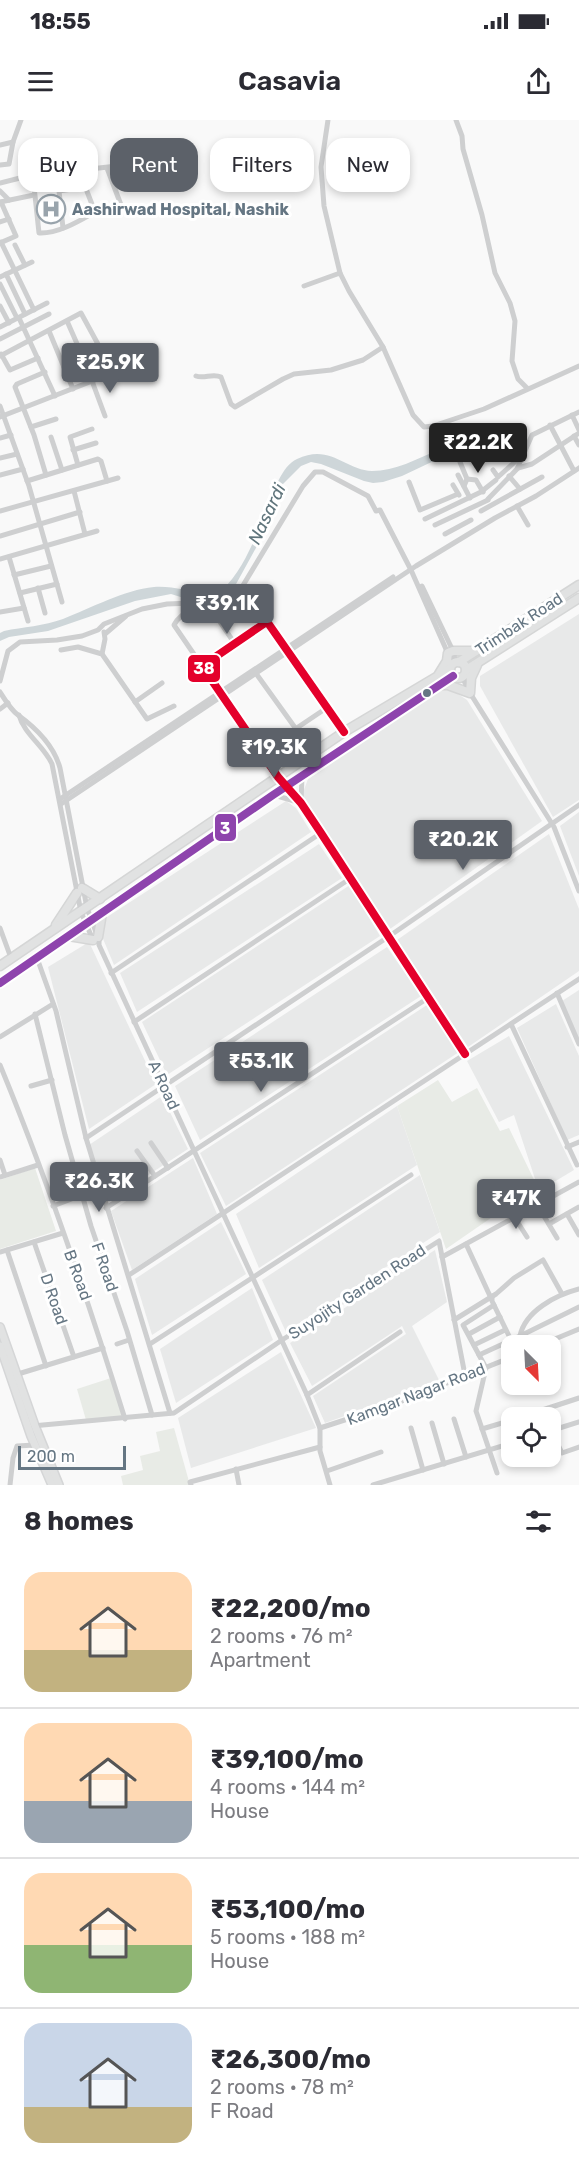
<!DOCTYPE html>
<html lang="en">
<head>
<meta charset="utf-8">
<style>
  :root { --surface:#fff; --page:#f7f7f7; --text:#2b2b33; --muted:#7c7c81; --line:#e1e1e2; --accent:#5c6169 }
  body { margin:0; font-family:Rubik,sans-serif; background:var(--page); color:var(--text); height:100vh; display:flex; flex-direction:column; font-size:22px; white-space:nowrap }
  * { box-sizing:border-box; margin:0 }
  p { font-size:20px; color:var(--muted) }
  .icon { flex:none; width:33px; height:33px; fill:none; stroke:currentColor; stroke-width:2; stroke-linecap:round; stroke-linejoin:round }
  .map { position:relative; height:1365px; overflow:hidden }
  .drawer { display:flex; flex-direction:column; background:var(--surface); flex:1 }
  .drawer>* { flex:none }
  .guide { position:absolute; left:18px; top:18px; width:543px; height:54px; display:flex; gap:12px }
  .needle { width:39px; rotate:156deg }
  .buttons { position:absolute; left:501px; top:1215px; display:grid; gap:12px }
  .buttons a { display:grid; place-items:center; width:60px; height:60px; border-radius:12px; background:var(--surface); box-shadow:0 3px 9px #0003; font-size:30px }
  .scale { position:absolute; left:18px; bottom:15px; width:108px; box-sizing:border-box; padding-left:6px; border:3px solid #657683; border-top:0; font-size:16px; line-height:21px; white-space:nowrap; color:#657683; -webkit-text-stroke:4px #fff; paint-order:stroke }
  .price { position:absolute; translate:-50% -51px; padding:0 14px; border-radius:6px; background:var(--accent); color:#fff; font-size:20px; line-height:39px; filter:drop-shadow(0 2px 3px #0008) }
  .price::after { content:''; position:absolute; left:50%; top:36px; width:18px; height:14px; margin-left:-9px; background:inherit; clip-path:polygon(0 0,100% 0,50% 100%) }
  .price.selected { background:#222; color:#fff }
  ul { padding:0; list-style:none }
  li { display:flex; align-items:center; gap:18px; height:150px; padding:0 24px }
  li+li { border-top:2px solid var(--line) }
  li span { display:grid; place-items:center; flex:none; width:168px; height:120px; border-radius:18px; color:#555 }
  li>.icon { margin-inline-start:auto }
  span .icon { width:72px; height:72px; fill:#fffc; stroke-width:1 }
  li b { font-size:26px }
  h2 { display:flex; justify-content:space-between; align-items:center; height:72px; padding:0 24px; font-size:26px }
  .chip { padding:0 21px; border-radius:18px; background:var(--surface); box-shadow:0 3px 9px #0003; font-size:21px; line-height:54px }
  .chip.selected { background:var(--accent); color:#fff }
  .status { display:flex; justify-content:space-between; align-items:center; height:42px; padding:0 30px; background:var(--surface); direction:ltr }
  .status svg { height:16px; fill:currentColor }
  header { display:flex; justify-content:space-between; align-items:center; height:78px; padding:0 24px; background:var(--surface); font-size:27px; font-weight:600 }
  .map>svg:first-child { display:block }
  .built { fill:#e8e9e9 }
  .green { fill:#e8ebe6 }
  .water { fill:#ced6d9 }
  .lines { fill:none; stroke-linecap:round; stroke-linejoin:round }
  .major-casing { stroke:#d5d6d7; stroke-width:10 }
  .highway-casing { stroke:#d5d6d6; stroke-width:11 }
  .minor { stroke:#cecfd0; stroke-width:5 }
  .major { stroke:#e1e2e2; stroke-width:7 }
  .highway { stroke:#e1e2e2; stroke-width:8 }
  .bus-1-casing { stroke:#fff; stroke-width:12 }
  .bus-2-casing { stroke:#fff; stroke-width:12 }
  .bus-1 { stroke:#8e44ad; stroke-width:8 }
  .bus-2 { stroke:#e4002b; stroke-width:8 }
  .bus-dot { fill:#657683; stroke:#fff; stroke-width:2 }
  .labels { text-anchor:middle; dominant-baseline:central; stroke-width:6; stroke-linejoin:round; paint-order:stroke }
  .poi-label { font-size:16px; font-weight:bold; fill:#657683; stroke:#fff; text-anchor:start }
  .street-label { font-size:16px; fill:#657683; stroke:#fff }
  .water-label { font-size:18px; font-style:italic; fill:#60757c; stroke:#fff }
  .line-badge { stroke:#fff; stroke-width:2 }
  .badge-label { font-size:16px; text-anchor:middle; font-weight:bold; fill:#fff }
</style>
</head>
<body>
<div class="status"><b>18:55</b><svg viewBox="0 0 49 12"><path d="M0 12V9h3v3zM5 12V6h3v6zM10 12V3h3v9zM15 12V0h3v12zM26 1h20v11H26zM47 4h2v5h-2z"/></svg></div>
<header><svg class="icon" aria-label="menu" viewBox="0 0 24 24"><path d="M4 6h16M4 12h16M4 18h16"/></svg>Casavia<svg class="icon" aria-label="share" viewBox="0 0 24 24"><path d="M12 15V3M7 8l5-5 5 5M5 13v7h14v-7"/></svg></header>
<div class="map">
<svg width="579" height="1365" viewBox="0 0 579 1365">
  <rect width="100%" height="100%" fill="#f9f9f9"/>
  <g class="built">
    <polygon points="579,494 579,680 553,697 480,566 480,556"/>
    <polygon points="446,566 467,580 542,701 390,809 302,675 308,659"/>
    <polygon points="286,681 296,688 311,712 114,845 101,814 107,797"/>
    <polygon points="579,692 579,756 560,706"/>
    <polygon points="549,714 579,789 579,851 468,927 397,820"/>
    <polygon points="319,724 342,758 137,892 120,853"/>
    <polygon points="350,765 380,816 167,955 142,902"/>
    <polygon points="89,822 156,964 89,1009 48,847"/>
    <polygon points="387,827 421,876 200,1020 175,966"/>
    <polygon points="579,870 579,919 562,881"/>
    <polygon points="556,884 579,936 579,1015 567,1020 517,908"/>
    <polygon points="427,885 459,932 226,1086 200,1033"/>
    <polygon points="509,916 574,1050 539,1071 514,995 499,1002 467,941"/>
    <polygon points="162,976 188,1029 110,1080 89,1025"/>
    <polygon points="397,986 417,1045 259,1148 236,1094"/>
    <polygon points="193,1038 217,1094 132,1150 111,1091"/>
    <polygon points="420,1055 440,1112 286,1212 262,1160"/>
    <polygon points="221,1102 246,1154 152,1215 135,1159"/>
    <polygon points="435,1130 447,1182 412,1206 440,1262 325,1303 313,1276 406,1214 402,1206 312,1266 290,1223"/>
    <polygon points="252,1168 273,1220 176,1283 160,1229"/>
    <polygon points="281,1232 316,1308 191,1348 178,1298"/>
  </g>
  <g class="green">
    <polygon points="438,960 452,982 477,968 500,1011 509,1008 537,1066 446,1129 397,986"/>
    <polygon points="35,1048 56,1111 0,1129 0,1060"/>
    <polygon points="111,1258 122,1296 86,1300 77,1269"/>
    <polygon points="174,1308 190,1365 123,1365 121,1356 143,1350 140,1336 160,1331 156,1312"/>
  </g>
  <path class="water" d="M438,330H441L440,338L402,356L383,362L373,363L364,361L321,344L311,342L301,346L283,364L273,397L235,466L220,479H187L171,474L135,481L48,511L9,517L0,521V513L4,511C23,507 44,506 63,499C91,488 124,470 154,467C177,465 201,477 222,470C242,452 253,422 264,398C271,381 279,347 297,339C330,323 345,350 372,351C395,351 417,339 438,330Z"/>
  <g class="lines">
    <g class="major-casing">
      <g id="major">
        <polyline points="0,1207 35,1306 59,1365"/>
        <polyline points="0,1226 31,1316 52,1365"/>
      </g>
    </g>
    <g class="highway-casing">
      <g id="highway">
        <polyline points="459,542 579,465"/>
        <circle cx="458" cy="550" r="8"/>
        <polyline points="466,550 579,478"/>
        <polyline points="439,554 447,541 448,533 453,531 474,531"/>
        <polyline points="439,565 448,565 470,573 471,558 477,545"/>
        <polyline points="82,768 100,779"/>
        <polyline points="56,805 77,773"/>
        <polyline points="69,816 93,820"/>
        <polyline points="98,817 102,793"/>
        <polyline points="0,846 344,612 450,549"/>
        <polyline points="0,863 273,675 453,556"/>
      </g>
    </g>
    <g class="minor">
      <polyline points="328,0 321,47 324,86 340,153"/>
      <polyline points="456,0 462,16 463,29 482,95 495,153 510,183 515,201 512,241 518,259 527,268"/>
      <polyline points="0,25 13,22"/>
      <polyline points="31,36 33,57"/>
      <polyline points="0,45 9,44 13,22 21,0"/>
      <path d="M81,50V56L95,92C79,101 58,114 39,113L33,57Z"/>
      <polyline points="81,50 117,46"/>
      <polyline points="0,63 20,58"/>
      <polyline points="0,71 9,80"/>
      <polyline points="0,82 34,75"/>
      <polyline points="95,92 121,85 107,48"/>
      <polyline points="0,102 9,99"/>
      <polyline points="63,108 59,71 85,67"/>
      <polyline points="1,122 34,190"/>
      <polyline points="0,123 16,116 1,82"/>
      <polyline points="15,125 25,145"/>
      <polyline points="6,154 25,194"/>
      <polyline points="0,157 32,142"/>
      <polyline points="0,164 17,198"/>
      <polyline points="304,166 340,153 349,171 383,227"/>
      <polyline points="0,186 9,203"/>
      <polyline points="19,198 55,276"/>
      <polyline points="67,201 82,235"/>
      <polyline points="0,207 47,183"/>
      <polyline points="49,211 73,269"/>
      <polyline points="0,219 49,194"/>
      <polyline points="1,234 10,250 38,238"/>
      <polyline points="0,236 81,193 99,226 64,247"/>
      <polyline points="45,252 17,264 15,267 34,315 46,355"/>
      <path d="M196,256C204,259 213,253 221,257L231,284L235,287L283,259L294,254L331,250L363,240L383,227L413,295L424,307L433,306L484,289L579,246"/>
      <polyline points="92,261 105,296"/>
      <polyline points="0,286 29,366 62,482"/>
      <polyline points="572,295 579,310"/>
      <polyline points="0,297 100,258"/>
      <polyline points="550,305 574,351"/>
      <polyline points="31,307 56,299"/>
      <polyline points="574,316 579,325"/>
      <polyline points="51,317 62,350"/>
      <polyline points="0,318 11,315"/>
      <polyline points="73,330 96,323"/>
      <polyline points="0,338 17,334"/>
      <polyline points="460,342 467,359 464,366"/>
      <polyline points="78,345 70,317 92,309"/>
      <polyline points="518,348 532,344 579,313"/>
      <polyline points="493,350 498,357 517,340 520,341"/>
      <polyline points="0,355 23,349"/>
      <polyline points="458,355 470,378"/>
      <polyline points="509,356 520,369"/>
      <polyline points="467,359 476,360 483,372"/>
      <polyline points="27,361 98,339 101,341 107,361"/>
      <polyline points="409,362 420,390 458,374"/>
      <polyline points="453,365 459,375"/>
      <polyline points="74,371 85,414"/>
      <polyline points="482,371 496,360"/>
      <polyline points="488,379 517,349 532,315 579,292"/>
      <polyline points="517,386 528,405"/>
      <polyline points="0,391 118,358"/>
      <polyline points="481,391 542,357"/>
      <polyline points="425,399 483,371"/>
      <polyline points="435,405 488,380"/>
      <polyline points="445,414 471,400"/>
      <polyline points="0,416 80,392"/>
      <polyline points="9,437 28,501"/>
      <polyline points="0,439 97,411"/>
      <polyline points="14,455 51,446"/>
      <polyline points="422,466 454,533 455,543"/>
      <polyline points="38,468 45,493"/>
      <polyline points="20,473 57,464"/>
      <polyline points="209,488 232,481 239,472 303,366 315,352 323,352 368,376 376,391 380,390 411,450 449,536 455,543"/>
      <polyline points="0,492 24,488"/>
      <polyline points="105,514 126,496"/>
      <polyline points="61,530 78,527 102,534 147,599 174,586"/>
      <polyline points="102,534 105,519 104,512"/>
      <path d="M202,546L174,505C181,492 199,484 212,490L235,524"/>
      <polyline points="255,552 296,609"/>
      <polyline points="462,557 470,573 554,707 579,771"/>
      <polyline points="0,561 8,531 20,522 57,520 82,516 98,510 104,504 142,489 167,484 192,483 196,488"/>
      <path d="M0,572C5,580 11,590 18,595C36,608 54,626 60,648L87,788L99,820V825L307,1275L320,1308V1331L330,1365"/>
      <polyline points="135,582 162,563"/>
      <polyline points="0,589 8,583"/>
      <path d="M19,595C24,614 44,626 52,644L81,792L93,820"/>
      <polyline points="344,612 268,503 265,503 202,546 278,657 301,683 321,713 465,934"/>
      <polyline points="261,632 328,587"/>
      <polyline points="274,675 301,683 302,656"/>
      <polyline points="60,679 393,457"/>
      <polyline points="61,684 416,446 495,398 536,376 579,348"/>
      <polyline points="0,808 11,838"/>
      <polyline points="37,838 56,891 86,1018 170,1293"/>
      <polyline points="111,853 321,713"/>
      <polyline points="557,873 579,924"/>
      <polyline points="35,894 65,1015 91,1106 127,1211 152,1295"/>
      <polyline points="134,902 351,758"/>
      <polyline points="511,904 577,1045"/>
      <polyline points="0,917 53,884"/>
      <path d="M0,945C48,1061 88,1180 125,1299"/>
      <polyline points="31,966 52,960"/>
      <polyline points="86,1018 388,817 579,685"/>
      <polyline points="151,1023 168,1048"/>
      <polyline points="567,1027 579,1022"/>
      <polyline points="137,1031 155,1056"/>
      <polyline points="0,1040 5,1055"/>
      <polyline points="0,1057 38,1045"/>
      <polyline points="53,1086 82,1075"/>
      <polyline points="538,1086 557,1118"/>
      <polyline points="106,1088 428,878"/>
      <polyline points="567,1094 579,1115"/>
      <polyline points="515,1098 527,1117"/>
      <polyline points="549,1104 579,1087"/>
      <polyline points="34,1122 74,1237"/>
      <polyline points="466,1124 490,1176 492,1176 492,1181 511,1220"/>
      <polyline points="7,1130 46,1246"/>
      <polyline points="0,1132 63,1113"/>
      <polyline points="442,1137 579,1062"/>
      <polyline points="129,1155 579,859"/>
      <polyline points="494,1185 463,1205 486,1248 476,1291 497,1353"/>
      <polyline points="454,1200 496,1174 514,1158 543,1140 562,1174"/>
      <polyline points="469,1214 500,1197"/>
      <polyline points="117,1224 129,1220"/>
      <polyline points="150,1224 411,1055"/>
      <polyline points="474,1225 505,1210"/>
      <polyline points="516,1226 519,1223 520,1216 579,1187"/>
      <polyline points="538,1226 579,1209"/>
      <path d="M479,1235L520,1216C525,1191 556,1175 579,1169"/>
      <polyline points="18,1254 103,1228"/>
      <polyline points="307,1275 400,1212"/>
      <polyline points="518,1298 579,1278"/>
      <polyline points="454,1299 466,1337"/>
      <polyline points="432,1303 444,1344"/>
      <polyline points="32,1306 174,1293 282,1220 439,1121 465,1255"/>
      <polyline points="320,1308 397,1283 512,1237"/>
      <polyline points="411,1308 423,1350"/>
      <polyline points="550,1308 562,1333 579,1327"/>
      <polyline points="482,1309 512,1300"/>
      <polyline points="550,1311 579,1302"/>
      <polyline points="536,1340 549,1336"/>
      <polyline points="236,1349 239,1365"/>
      <polyline points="327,1351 381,1332"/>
      <polyline points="10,1365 13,1338 17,1326 35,1325"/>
      <polyline points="191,1365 190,1362 320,1327"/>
      <polyline points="373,1365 512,1323"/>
    </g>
    <use href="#major" class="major"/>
    <use href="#highway" class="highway"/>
    <g class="bus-1-casing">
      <polyline id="bus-1" points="0,863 273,675 453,556"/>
    </g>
    <g class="bus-2-casing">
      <polyline id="bus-2" points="344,612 268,503 265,503 202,546 278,657 301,683 321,713 465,934"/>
    </g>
    <use href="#bus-1" class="bus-1"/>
    <use href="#bus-2" class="bus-2"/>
  </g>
  <defs>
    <g id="hospital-ring" transform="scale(1.5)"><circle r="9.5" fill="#fff" stroke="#99a4ac" stroke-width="1.5"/><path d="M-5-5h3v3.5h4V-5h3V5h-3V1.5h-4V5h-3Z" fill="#99a4ac"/></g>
  </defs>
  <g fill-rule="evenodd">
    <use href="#hospital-ring" x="51" y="89"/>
  </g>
  <circle class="bus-dot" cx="427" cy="573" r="5"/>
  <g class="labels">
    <g class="poi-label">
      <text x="72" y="89">Aashirwad Hospital, Nashik</text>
    </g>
    <g class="street-label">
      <text transform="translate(519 504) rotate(-33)">Trimbak Road</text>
      <text transform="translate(164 965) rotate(65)">A Road</text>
      <text transform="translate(105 1147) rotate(71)">F Road</text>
      <text transform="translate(78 1155) rotate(70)">B Road</text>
      <text transform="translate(357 1172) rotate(-33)">Suyojity Garden Road</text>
      <text transform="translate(54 1179) rotate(71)">D Road</text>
      <text transform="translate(416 1274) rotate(-21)">Kamgar Nagar Road</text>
    </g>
    <g class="water-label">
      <text transform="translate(267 394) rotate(-65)">Nasardi</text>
    </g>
  </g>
  <g class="line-badge">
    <rect x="187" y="534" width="34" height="29" rx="6" fill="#e4002b"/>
    <rect x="214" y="693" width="23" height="29" rx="6" fill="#8e44ad"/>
  </g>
  <g class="badge-label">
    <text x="204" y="554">38</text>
    <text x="225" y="714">3</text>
  </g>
</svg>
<div class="buttons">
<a><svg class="needle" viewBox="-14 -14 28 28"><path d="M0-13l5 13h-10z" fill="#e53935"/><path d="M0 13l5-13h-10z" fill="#7c7c81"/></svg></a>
<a><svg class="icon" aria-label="locate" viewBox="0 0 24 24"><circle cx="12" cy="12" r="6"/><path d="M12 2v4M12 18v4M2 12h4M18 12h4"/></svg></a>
</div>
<div class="scale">200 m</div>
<b class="price" style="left:110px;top:274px">₹25.9K</b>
<b class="price selected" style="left:478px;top:354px">₹22.2K</b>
<b class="price" style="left:227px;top:515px">₹39.1K</b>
<b class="price" style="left:274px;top:659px">₹19.3K</b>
<b class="price" style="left:463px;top:751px">₹20.2K</b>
<b class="price" style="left:261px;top:973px">₹53.1K</b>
<b class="price" style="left:99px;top:1093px">₹26.3K</b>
<b class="price" style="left:516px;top:1110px">₹47K</b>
<div class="guide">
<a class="chip">Buy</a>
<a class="chip selected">Rent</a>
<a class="chip">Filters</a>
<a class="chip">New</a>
</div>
</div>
<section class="drawer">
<h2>8 homes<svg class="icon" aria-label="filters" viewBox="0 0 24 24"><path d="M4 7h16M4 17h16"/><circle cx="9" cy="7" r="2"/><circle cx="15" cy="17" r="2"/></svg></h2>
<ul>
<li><span style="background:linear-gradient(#ffd9b3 65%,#c2b280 0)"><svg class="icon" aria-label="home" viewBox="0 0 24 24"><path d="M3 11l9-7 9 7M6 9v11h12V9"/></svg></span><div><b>₹22,200/mo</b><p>2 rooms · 76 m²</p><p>Apartment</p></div></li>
<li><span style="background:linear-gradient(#ffd9b3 65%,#9aa5b1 0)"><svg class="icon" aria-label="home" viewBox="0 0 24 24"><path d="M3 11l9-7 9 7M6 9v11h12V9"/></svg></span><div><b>₹39,100/mo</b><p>4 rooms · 144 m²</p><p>House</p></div></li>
<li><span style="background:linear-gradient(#ffd9b3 60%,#8fb573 0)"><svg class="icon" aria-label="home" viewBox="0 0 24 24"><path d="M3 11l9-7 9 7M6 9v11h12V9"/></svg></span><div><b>₹53,100/mo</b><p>5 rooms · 188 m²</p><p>House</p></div></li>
<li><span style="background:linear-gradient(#c9d6e8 70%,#c2b280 0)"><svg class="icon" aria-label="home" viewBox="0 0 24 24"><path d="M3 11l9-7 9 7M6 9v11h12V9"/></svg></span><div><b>₹26,300/mo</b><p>2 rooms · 78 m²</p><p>F Road</p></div></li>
</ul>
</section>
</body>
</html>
